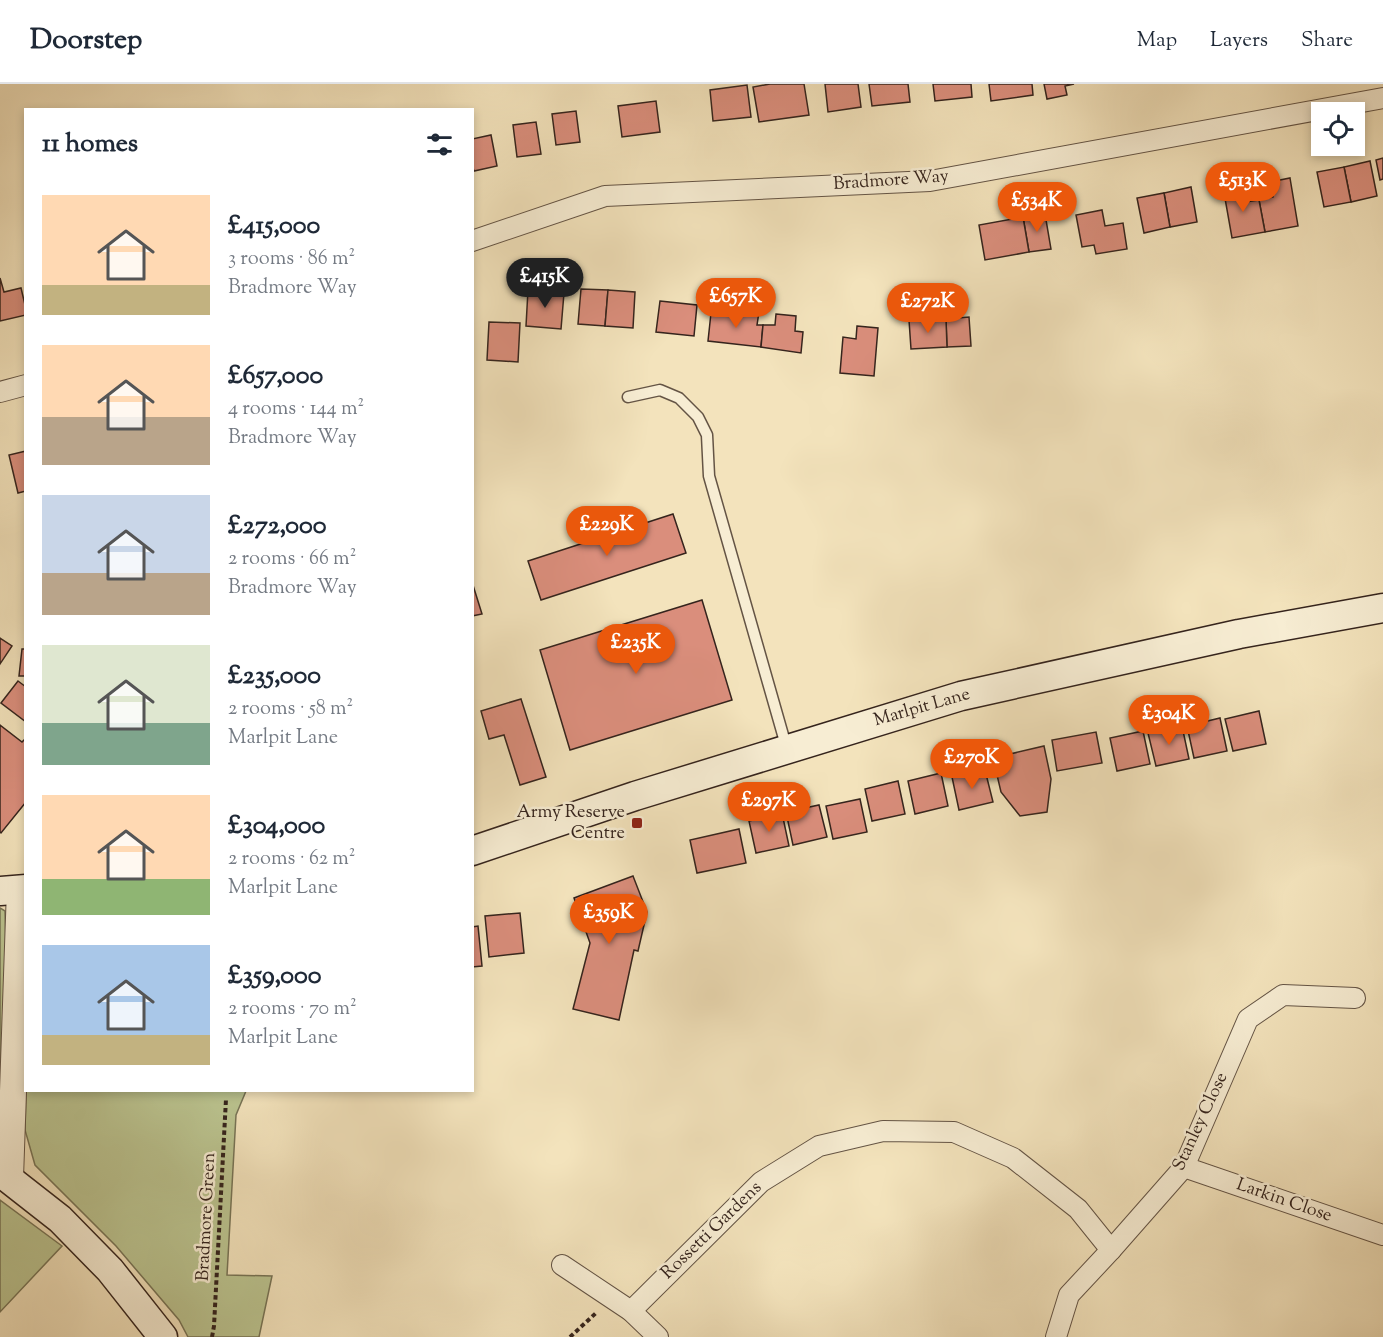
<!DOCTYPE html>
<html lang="en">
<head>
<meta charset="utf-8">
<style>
  :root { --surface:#fff; --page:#f6f6f7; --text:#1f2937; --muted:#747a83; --line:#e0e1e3; --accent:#ea580c }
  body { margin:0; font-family:"Sorts Mill Goudy",serif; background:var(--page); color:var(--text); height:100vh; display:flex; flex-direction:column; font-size:22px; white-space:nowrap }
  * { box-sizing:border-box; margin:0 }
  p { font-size:20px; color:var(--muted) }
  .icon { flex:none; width:33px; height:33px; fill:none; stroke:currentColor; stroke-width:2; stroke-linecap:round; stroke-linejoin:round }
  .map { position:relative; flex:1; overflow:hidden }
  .sheet { position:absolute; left:24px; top:24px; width:450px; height:984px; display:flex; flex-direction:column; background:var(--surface); border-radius:0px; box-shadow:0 3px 9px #0003 }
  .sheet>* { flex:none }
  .controls { position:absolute; left:1311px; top:18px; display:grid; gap:12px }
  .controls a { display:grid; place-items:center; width:54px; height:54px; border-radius:0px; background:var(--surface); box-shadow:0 3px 9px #0003; font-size:30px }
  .price { position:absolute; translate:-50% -51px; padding:0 14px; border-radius:21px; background:var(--accent); color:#fff; font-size:20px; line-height:39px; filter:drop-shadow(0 2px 3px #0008) }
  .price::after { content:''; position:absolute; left:50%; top:36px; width:18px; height:14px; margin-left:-9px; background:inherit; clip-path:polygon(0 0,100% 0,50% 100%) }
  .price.active { background:#222; color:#fff }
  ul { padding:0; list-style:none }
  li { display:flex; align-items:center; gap:18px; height:150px; padding:0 18px }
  li span { display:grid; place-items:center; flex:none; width:168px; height:120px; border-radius:0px; color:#555 }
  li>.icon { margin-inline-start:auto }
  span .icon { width:72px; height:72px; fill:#fffc; stroke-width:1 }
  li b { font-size:26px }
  h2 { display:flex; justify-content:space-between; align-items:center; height:72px; padding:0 18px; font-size:26px }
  header { display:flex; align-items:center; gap:36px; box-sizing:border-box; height:84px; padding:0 30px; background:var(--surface); border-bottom:2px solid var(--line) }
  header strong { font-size:28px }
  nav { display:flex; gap:33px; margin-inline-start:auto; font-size:21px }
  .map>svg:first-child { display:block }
  .green { fill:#bbc490; stroke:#787456; stroke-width:1.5 }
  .building { fill:#da8e7c; stroke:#35241d; stroke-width:1.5 }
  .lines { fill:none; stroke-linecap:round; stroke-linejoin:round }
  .service-casing { stroke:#645445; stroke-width:13 }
  .minor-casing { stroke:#645445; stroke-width:22 }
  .tertiary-casing { stroke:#645445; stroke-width:28 }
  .secondary-casing { stroke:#35241d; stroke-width:31 }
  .path { stroke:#35241d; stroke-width:4; stroke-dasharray:4.5 3; stroke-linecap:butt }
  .service { stroke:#f7edd3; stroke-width:10 }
  .minor { stroke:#f7edd3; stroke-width:20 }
  .tertiary { stroke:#f7edd3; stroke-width:26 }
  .secondary { stroke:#f7edd3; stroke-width:28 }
  .poi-dot { fill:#8f2418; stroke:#f7edd3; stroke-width:2 }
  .labels { text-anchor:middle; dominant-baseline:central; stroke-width:5; stroke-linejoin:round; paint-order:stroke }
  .street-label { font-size:18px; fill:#35241d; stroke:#f7edd3 }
  .poi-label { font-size:18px; fill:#35241d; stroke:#f7edd3; text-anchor:end }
</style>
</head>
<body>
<header>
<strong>Doorstep</strong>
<nav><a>Map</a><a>Layers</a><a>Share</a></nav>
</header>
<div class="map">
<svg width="1383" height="1253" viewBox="0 0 1383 1253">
  <rect width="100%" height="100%" fill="#f3e3bc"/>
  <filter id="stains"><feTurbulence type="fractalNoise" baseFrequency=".00333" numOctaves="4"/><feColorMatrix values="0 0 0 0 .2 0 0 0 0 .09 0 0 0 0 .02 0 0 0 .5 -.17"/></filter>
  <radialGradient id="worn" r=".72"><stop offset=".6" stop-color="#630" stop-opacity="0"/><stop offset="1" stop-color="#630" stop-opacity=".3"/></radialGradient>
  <g class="green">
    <polygon points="0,824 5,827 8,941 0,1047"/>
    <polygon points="26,1007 246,1007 236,1031 227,1191 272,1192 259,1253 188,1253 179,1236 116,1162 35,1081 25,1046"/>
    <polygon points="0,1116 62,1162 0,1228"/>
  </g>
  <g class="building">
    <polygon points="770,0 804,0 809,31 759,38 753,3"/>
    <polygon points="825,0 858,0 861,23 828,28"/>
    <polygon points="869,0 908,0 910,18 872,22"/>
    <polygon points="933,0 971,0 972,13 935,17"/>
    <polygon points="989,0 1032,0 1033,11 991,17"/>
    <polygon points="1044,0 1074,0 1065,2 1067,11 1047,15"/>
    <polygon points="747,1 751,33 713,37 710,6"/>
    <polygon points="656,17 660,48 622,53 618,22"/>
    <polygon points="576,27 580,58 556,61 552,30"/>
    <polygon points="536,38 541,70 517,73 513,41"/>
    <polygon points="491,51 497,82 474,87 472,81 472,55"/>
    <polygon points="1383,74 1383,95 1380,96 1376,76"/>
    <polygon points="1370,77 1377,112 1351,118 1344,83"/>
    <polygon points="1344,83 1351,118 1324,123 1317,88"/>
    <polygon points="1290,94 1298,142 1265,148 1259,116 1273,113 1270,98"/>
    <polygon points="1243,99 1246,118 1259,116 1265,148 1232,154 1223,103"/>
    <polygon points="1191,103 1197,138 1170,143 1164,109"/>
    <polygon points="1164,109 1170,143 1144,149 1137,114"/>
    <polygon points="1102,126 1105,142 1123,139 1127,165 1096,170 1094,161 1082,163 1076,131"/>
    <polygon points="1045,130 1051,165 1029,168 1023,133"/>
    <polygon points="1023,133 1029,168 985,176 979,141"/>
    <polygon points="0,194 4,208 21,204 26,225 26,231 0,237"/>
    <polygon points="581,205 608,206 605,242 578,240"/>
    <polygon points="528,206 564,209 561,245 526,242"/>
    <polygon points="608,206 635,208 633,244 605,242"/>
    <polygon points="660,217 697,221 694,252 656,248"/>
    <polygon points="741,226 759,228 757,241 763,241 761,263 708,257 711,229 738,233"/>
    <polygon points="776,230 796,232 795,247 803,248 801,269 761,263 763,241 775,241"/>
    <polygon points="969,233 971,262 947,263 946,235"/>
    <polygon points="946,235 947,263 911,265 909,236"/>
    <polygon points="489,238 520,239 518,278 487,276"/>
    <polygon points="857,242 878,244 874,292 840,289 843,253 856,255"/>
    <polygon points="26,367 26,407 18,409 9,371"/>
    <polygon points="673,430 686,469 541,516 528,477"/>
    <polygon points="472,498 482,530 472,532"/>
    <polygon points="702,516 732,616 570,666 540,566"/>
    <polygon points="0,554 12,562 0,580"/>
    <polygon points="22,565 26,565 26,592 19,592"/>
    <polygon points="18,597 26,603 26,638 1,619"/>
    <polygon points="521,615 546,693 520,701 504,651 489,655 481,627"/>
    <polygon points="1259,627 1266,660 1233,667 1225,635"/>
    <polygon points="1220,634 1227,667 1194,674 1187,642"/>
    <polygon points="0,641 22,658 26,654 26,718 1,749 0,748"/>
    <polygon points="1182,642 1189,675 1156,682 1148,649"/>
    <polygon points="1143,647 1150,680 1117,687 1110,654"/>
    <polygon points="1096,648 1102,679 1057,687 1052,656"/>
    <polygon points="1044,662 1051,695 1047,728 1020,732 1001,708 993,674"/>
    <polygon points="985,686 993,718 959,726 952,693"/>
    <polygon points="941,689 948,722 915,730 908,697"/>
    <polygon points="898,697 905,730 872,737 865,705"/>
    <polygon points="860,715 867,748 833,755 826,722"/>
    <polygon points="819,721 827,753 793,761 786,728"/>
    <polygon points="782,729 789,762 756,769 749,737"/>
    <polygon points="739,745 746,779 697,789 690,756"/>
    <polygon points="633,792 647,828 638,867 634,866 619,936 573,925 590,859 574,814"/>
    <polygon points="520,829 524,869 489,873 485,832"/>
    <polygon points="478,842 482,882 472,883 472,843"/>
  </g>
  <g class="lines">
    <g class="service-casing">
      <polyline id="service" points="628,313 660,306 679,314 698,333 707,351 709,392 787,665"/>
    </g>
    <g class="minor-casing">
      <g id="minor">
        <polyline points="472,157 605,112 930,97 1383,14"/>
        <polyline points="0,308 26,301"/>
        <polyline points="1184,1083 1383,1151"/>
        <polyline points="562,1181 631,1227 658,1253"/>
        <polyline points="631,1227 761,1098 819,1062 883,1047 954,1048 1013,1074 1078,1125 1111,1166"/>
        <polyline points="1056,1253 1069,1211 1111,1166 1184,1083 1248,935 1283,911 1355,914"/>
      </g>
    </g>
    <g class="tertiary-casing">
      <polyline id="tertiary" points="10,1094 20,805"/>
    </g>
    <g class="secondary-casing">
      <g id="secondary">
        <polyline points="472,767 635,712 961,612 1239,550 1383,524"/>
        <polyline points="0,807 26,805"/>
        <polyline points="0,1088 60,1135 110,1186 163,1253"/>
      </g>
    </g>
    <g class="path">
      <polyline points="212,1253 214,1242 226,1015"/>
      <polyline points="570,1253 596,1229"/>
    </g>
    <use href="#service" class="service"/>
    <use href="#minor" class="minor"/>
    <use href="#tertiary" class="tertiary"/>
    <use href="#secondary" class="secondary"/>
  </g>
  <rect class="poi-dot" x="631" y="733" width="12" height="12" rx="3"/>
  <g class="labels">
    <g class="street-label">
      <text transform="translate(891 97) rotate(-4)">Bradmore Way</text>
      <text transform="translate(922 624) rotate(-16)">Marlpit Lane</text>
      <text transform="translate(1201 1038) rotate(-65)">Stanley Close</text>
      <text transform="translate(1284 1117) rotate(19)">Larkin Close</text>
      <text transform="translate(207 1133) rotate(-87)">Bradmore Green</text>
      <text transform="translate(712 1147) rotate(-44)">Rossetti Gardens</text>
    </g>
    <g class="poi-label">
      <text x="625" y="729">Army Reserve<tspan x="625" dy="21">Centre</tspan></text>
    </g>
  </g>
  <rect width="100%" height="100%" filter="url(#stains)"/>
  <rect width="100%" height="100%" fill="url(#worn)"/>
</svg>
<div class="controls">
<a><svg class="icon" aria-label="locate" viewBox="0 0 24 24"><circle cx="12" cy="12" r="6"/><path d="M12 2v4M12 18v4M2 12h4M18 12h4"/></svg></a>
</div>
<b class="price" style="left:1243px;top:129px">£513K</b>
<b class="price" style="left:1037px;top:149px">£534K</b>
<b class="price active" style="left:545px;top:225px">£415K</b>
<b class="price" style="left:736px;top:245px">£657K</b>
<b class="price" style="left:928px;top:250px">£272K</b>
<b class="price" style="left:607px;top:473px">£229K</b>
<b class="price" style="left:636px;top:591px">£235K</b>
<b class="price" style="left:1169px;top:662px">£304K</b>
<b class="price" style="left:972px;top:706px">£270K</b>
<b class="price" style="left:769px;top:749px">£297K</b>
<b class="price" style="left:609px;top:861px">£359K</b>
<section class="sheet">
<h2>11 homes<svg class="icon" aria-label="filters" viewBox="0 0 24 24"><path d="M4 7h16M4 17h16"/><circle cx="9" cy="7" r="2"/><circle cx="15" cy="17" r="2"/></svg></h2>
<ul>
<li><span style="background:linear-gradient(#ffd9b3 75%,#c2b280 0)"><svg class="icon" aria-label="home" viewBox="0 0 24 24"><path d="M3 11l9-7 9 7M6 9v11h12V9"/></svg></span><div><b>£415,000</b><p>3 rooms · 86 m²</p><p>Bradmore Way</p></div></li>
<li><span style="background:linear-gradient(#ffd9b3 60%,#b9a48a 0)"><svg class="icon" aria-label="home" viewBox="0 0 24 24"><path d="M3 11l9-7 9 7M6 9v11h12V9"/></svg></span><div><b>£657,000</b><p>4 rooms · 144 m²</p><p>Bradmore Way</p></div></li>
<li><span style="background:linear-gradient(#c9d6e8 65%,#b9a48a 0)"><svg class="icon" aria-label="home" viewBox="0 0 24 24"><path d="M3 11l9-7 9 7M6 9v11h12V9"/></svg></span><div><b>£272,000</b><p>2 rooms · 66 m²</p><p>Bradmore Way</p></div></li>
<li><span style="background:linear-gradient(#dfe7d0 65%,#7fa58c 0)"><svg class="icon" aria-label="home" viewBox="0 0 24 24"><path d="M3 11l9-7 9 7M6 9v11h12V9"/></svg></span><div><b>£235,000</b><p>2 rooms · 58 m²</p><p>Marlpit Lane</p></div></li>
<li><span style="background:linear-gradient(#ffd9b3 70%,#8fb573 0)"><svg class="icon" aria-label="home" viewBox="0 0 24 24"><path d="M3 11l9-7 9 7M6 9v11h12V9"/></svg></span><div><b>£304,000</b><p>2 rooms · 62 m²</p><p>Marlpit Lane</p></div></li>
<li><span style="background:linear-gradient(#a9c7e8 75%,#c2b280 0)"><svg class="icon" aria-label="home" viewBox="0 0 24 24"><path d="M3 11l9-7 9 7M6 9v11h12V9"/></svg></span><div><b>£359,000</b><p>2 rooms · 70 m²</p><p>Marlpit Lane</p></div></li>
</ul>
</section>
</div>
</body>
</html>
